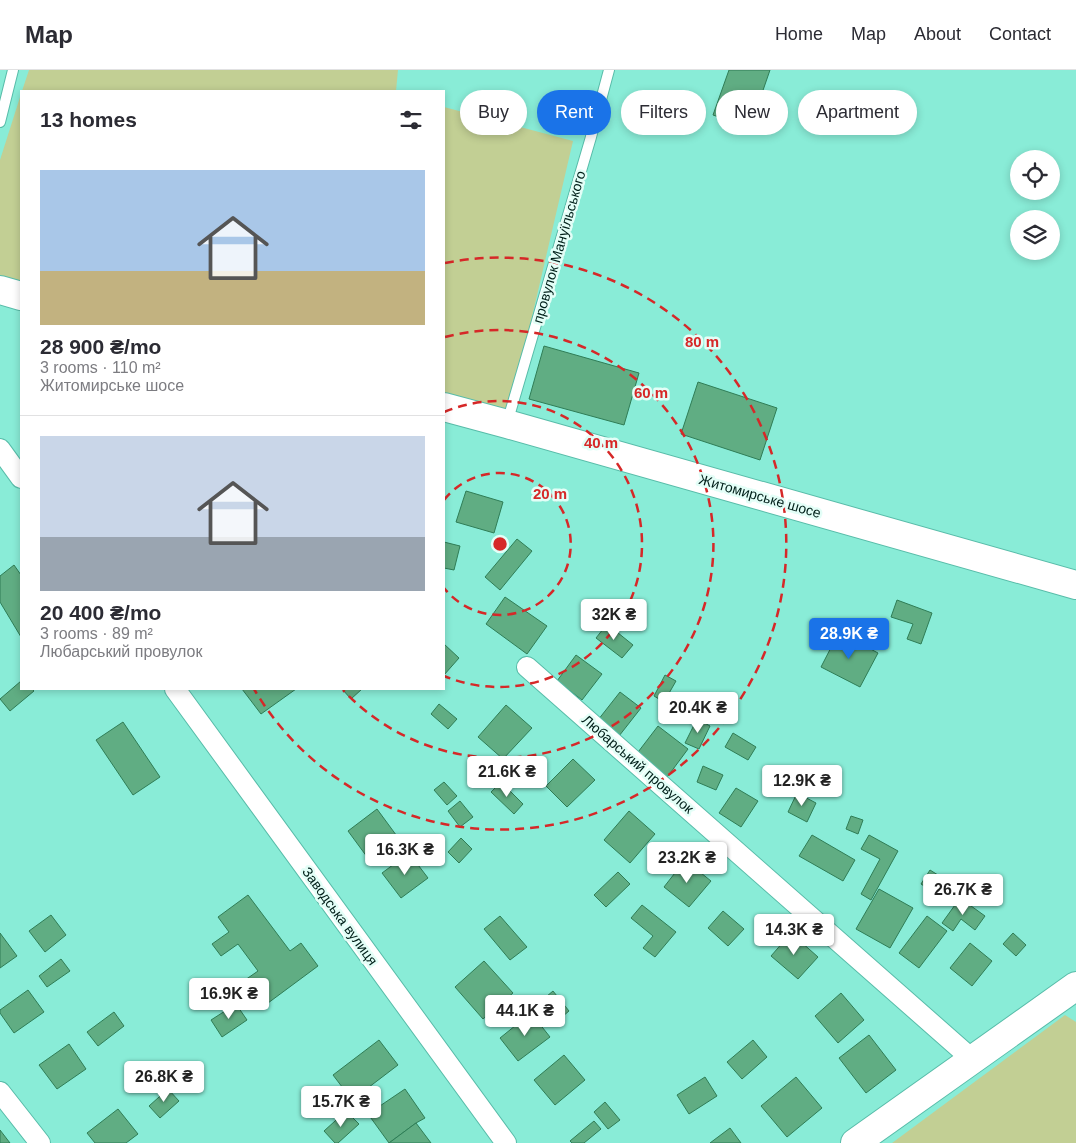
<!DOCTYPE html>
<html lang="en">
<head>
<meta charset="utf-8">
<style>
  :root { --surface:#fff; --page:#f7f7f7; --text:#2b2b33; --muted:#7c7c81; --line:#e1e1e2; --accent:#1a73e8 }
  body { margin:0; font-family:Helvetica,sans-serif; background:var(--page); color:var(--text); height:100vh; display:flex; flex-direction:column; font-size:19px; white-space:nowrap }
  * { box-sizing:border-box; margin:0 }
  p { font-size:16px; color:var(--muted) }
  .icon { flex:none; width:28px; height:28px; fill:none; stroke:currentColor; stroke-width:2; stroke-linecap:round; stroke-linejoin:round }
  .map { position:relative; flex:1; overflow:hidden }
  .side { position:absolute; left:20px; top:20px; width:425px; height:600px; display:flex; flex-direction:column; background:var(--surface); border-radius:0px; box-shadow:0 2px 8px #0003 }
  .side>* { flex:none }
  .hud { position:absolute; left:460px; top:20px; width:475px; height:45px; display:flex; gap:10px }
  .tools { position:absolute; left:1010px; top:80px; display:grid; gap:10px }
  .tools a { display:grid; place-items:center; width:50px; height:50px; border-radius:50%; background:var(--surface); box-shadow:0 2px 8px #0003; font-size:25px }
  .price { position:absolute; translate:-50% -42px; padding:0 11px; border-radius:5px; background:#fff; color:#222; font-size:16px; line-height:32px; filter:drop-shadow(0 1px 2px #0008) }
  .price::after { content:''; position:absolute; left:50%; top:30px; width:15px; height:11px; margin-left:-8px; background:inherit; clip-path:polygon(0 0,100% 0,50% 100%) }
  .price.active { background:var(--accent); color:#fff }
  ul { padding:0; list-style:none }
  li { display:grid; align-content:center; gap:10px; height:265px; padding:0 20px }
  li+li { border-top:1px solid var(--line) }
  li span { display:grid; place-items:center; height:155px; border-radius:0px; color:#555 }
  li>.icon { margin-inline-start:auto }
  span .icon { width:90px; height:90px; fill:#fffc; stroke-width:1 }
  li b { font-size:21px }
  h2 { display:flex; justify-content:space-between; align-items:center; height:60px; padding:0 20px; font-size:21px }
  .chip { padding:0 18px; border-radius:22px; background:var(--surface); box-shadow:0 2px 8px #0003; font-size:18px; line-height:45px }
  .chip.active { background:var(--accent); color:#fff }
  header { display:flex; align-items:center; gap:30px; box-sizing:border-box; height:70px; padding:0 25px; background:var(--surface); border-bottom:1px solid var(--line) }
  header strong { font-size:24px }
  nav { display:flex; gap:28px; margin-inline-start:auto; font-size:18px }
  .map>svg:first-child { display:block }
  .green { fill:#c2cf94 }
  .building { fill:#60ad83; stroke:#2f7d56 }
  .lines { fill:none; stroke-linecap:round; stroke-linejoin:round }
  .lane-casing { stroke:#58bca9; stroke-width:12 }
  .street-casing { stroke:#58bca9; stroke-width:22 }
  .secondary-casing { stroke:#58bca9; stroke-width:30 }
  .lane { stroke:#fff; stroke-width:10 }
  .street { stroke:#fff; stroke-width:20 }
  .secondary { stroke:#fff; stroke-width:28 }
  .ring { fill:none; stroke:#d62828; stroke-width:2.5; stroke-dasharray:9 6 }
  .labels { text-anchor:middle; dominant-baseline:central; stroke-width:5; stroke-linejoin:round; paint-order:stroke }
  .street-label { font-size:14px; fill:#001f19; stroke:#e3fef7 }
  .centre { fill:#d62828; stroke:#e3fef7; stroke-width:2.5 }
  .ring-label { font-size:15px; text-anchor:middle; font-weight:bold; fill:#d62828; stroke:#e3fef7; stroke-width:5; stroke-linejoin:round; paint-order:stroke }
</style>
</head>
<body>
<header>
<strong>Map</strong>
<nav><a>Home</a><a>Map</a><a>About</a><a>Contact</a></nav>
</header>
<div class="map">
<svg width="1076" height="1073" viewBox="0 0 1076 1073">
  <rect width="100%" height="100%" fill="#89ecd7"/>
  <g class="green">
    <polygon points="29,0 398,0 396,21 22,21"/>
    <polygon points="21,24 21,226 0,220 0,90"/>
    <polygon points="444,37 573,71 507,354 444,337"/>
    <polygon points="1065,945 1076,952 1076,1073 892,1073"/>
  </g>
  <g class="building">
    <polygon points="729,0 770,0 750,58 713,45"/>
    <polygon points="544,276 639,303 624,355 529,329"/>
    <polygon points="698,312 777,338 760,390 681,364"/>
    <polygon points="466,421 503,432 494,463 456,452"/>
    <polygon points="517,469 532,481 500,520 485,507"/>
    <polygon points="444,472 460,476 454,500 444,498"/>
    <polygon points="14,495 21,505 21,567 0,532 0,506"/>
    <polygon points="505,527 547,556 527,584 486,554"/>
    <polygon points="897,530 932,543 921,574 907,569 913,554 891,547"/>
    <polygon points="607,554 633,575 622,588 596,568"/>
    <polygon points="839,562 878,583 860,617 821,597"/>
    <polygon points="444,574 459,588 444,605"/>
    <polygon points="576,585 602,604 582,630 557,611"/>
    <polygon points="665,605 676,611 664,632 654,626"/>
    <polygon points="21,611 21,619 32,619 34,621 10,641 0,629"/>
    <polygon points="242,619 296,619 261,644"/>
    <polygon points="342,619 362,619 351,629"/>
    <polygon points="620,622 641,638 619,666 598,650"/>
    <polygon points="439,634 457,649 448,659 431,644"/>
    <polygon points="506,635 532,658 503,689 478,667"/>
    <polygon points="697,649 710,656 699,679 685,673"/>
    <polygon points="123,652 160,707 133,725 96,670"/>
    <polygon points="658,656 688,679 665,710 635,686"/>
    <polygon points="733,663 756,677 748,690 725,677"/>
    <polygon points="573,689 595,710 567,737 546,716"/>
    <polygon points="703,696 723,705 716,720 697,712"/>
    <polygon points="444,712 457,726 447,735 434,720"/>
    <polygon points="501,712 523,734 514,744 491,722"/>
    <polygon points="736,718 758,731 741,757 719,743"/>
    <polygon points="797,723 816,733 807,752 788,742"/>
    <polygon points="460,731 473,747 460,757 448,741"/>
    <polygon points="377,739 402,773 373,795 348,761"/>
    <polygon points="629,741 655,764 630,793 604,770"/>
    <polygon points="851,746 863,750 858,764 846,759"/>
    <polygon points="812,765 855,790 843,811 799,786"/>
    <polygon points="869,765 898,781 871,830 861,824 880,789 861,779"/>
    <polygon points="461,768 472,779 459,793 448,782"/>
    <polygon points="409,783 428,808 401,828 382,803"/>
    <polygon points="685,790 711,811 689,837 664,817"/>
    <polygon points="930,800 949,812 940,826 921,814"/>
    <polygon points="618,802 630,814 606,837 594,825"/>
    <polygon points="879,819 913,838 890,878 856,859"/>
    <polygon points="248,825 290,881 301,873 318,896 264,936 245,910 258,901 238,874 221,886 212,874 229,862 218,847"/>
    <polygon points="960,828 985,846 975,860 961,849 953,861 942,853"/>
    <polygon points="642,835 676,862 655,887 643,878 653,866 631,848"/>
    <polygon points="723,841 744,859 728,876 708,858"/>
    <polygon points="51,845 66,865 45,882 29,861"/>
    <polygon points="500,846 527,877 510,890 484,859"/>
    <polygon points="927,846 947,861 919,898 899,883"/>
    <polygon points="0,863 17,886 0,898"/>
    <polygon points="791,863 818,887 798,909 771,886"/>
    <polygon points="1013,863 1026,875 1016,886 1003,874"/>
    <polygon points="970,873 992,891 972,916 950,898"/>
    <polygon points="61,889 70,901 47,917 39,906"/>
    <polygon points="484,891 513,923 483,949 455,917"/>
    <polygon points="215,909 227,924 209,939 197,924"/>
    <polygon points="28,920 44,942 14,963 0,943 0,940"/>
    <polygon points="553,921 569,941 556,952 540,932"/>
    <polygon points="841,923 864,950 838,973 815,946"/>
    <polygon points="236,934 247,950 222,967 211,950"/>
    <polygon points="114,942 124,956 98,976 87,962"/>
    <polygon points="531,943 550,967 518,991 500,968"/>
    <polygon points="869,965 896,1000 866,1023 839,988"/>
    <polygon points="379,970 398,995 352,1030 333,1005"/>
    <polygon points="753,970 767,987 742,1009 727,992"/>
    <polygon points="69,974 86,999 57,1019 39,995"/>
    <polygon points="564,985 585,1010 555,1035 534,1010"/>
    <polygon points="705,1007 717,1026 689,1044 677,1025"/>
    <polygon points="796,1007 822,1038 787,1067 761,1036"/>
    <polygon points="168,1019 179,1031 160,1048 149,1036"/>
    <polygon points="405,1019 425,1048 416,1053 389,1073 368,1044"/>
    <polygon points="605,1032 620,1050 608,1059 594,1042"/>
    <polygon points="118,1039 138,1064 126,1073 95,1073 87,1063"/>
    <polygon points="346,1041 359,1054 338,1073 335,1073 324,1061"/>
    <polygon points="594,1051 601,1059 584,1073 572,1073 570,1071"/>
    <polygon points="416,1053 431,1073 389,1073"/>
    <polygon points="730,1058 741,1073 710,1073"/>
    <polygon points="0,1060 10,1073 0,1073"/>
  </g>
  <g class="lines">
    <g class="lane-casing">
      <g id="lane">
        <polyline points="0,52 13,0"/>
        <polyline points="507,353 591,67 609,0"/>
      </g>
    </g>
    <g class="street-casing">
      <g id="street">
        <polyline points="0,379 21,408"/>
        <polyline points="527,597 973,990"/>
        <polyline points="175,619 506,1073"/>
        <polyline points="0,1022 40,1073"/>
      </g>
    </g>
    <g class="secondary-casing">
      <g id="secondary">
        <polyline points="0,220 21,226"/>
        <polyline points="444,337 507,354 1076,515"/>
        <polyline points="855,1073 1076,916"/>
      </g>
    </g>
    <use href="#lane" class="lane"/>
    <use href="#street" class="street"/>
    <use href="#secondary" class="secondary"/>
  </g>
  <g class="ring">
    <path d="M444 430A71 71 0 1 1 444 518"/>
    <path d="M444 342A143 143 0 1 1 444 606"/>
    <path d="M445 267A214 214 0 1 1 343 620"/>
    <path d="M445 193A286 286 0 1 1 254 619"/>
  </g>
  <g class="labels">
    <g class="street-label">
      <text transform="translate(559 177) rotate(-74)">провулок Мануїльського</text>
      <text transform="translate(760 426) rotate(16)">Житомирське шосе</text>
      <text transform="translate(638 694) rotate(41)">Любарський провулок</text>
      <text transform="translate(340 846) rotate(54)">Заводська вулиця</text>
    </g>
  </g>
  <circle cx="500" cy="474" r="8" class="centre"/>
  <g class="ring-label">
    <text x="702" y="277">80 m</text>
    <text x="651" y="328">60 m</text>
    <text x="601" y="378">40 m</text>
    <text x="550" y="429">20 m</text>
  </g>
</svg>
<div class="tools">
<a><svg class="icon" aria-label="locate" viewBox="0 0 24 24"><circle cx="12" cy="12" r="6"/><path d="M12 2v4M12 18v4M2 12h4M18 12h4"/></svg></a>
<a><svg class="icon" aria-label="layers" viewBox="0 0 24 24"><path d="M12 4l9 5-9 5-9-5zM3 14l9 5 9-5"/></svg></a>
</div>
<b class="price" style="left:614px;top:571px">32K ₴</b>
<b class="price active" style="left:849px;top:590px">28.9K ₴</b>
<b class="price" style="left:698px;top:664px">20.4K ₴</b>
<b class="price" style="left:507px;top:728px">21.6K ₴</b>
<b class="price" style="left:802px;top:737px">12.9K ₴</b>
<b class="price" style="left:405px;top:806px">16.3K ₴</b>
<b class="price" style="left:687px;top:814px">23.2K ₴</b>
<b class="price" style="left:963px;top:846px">26.7K ₴</b>
<b class="price" style="left:794px;top:886px">14.3K ₴</b>
<b class="price" style="left:229px;top:950px">16.9K ₴</b>
<b class="price" style="left:525px;top:967px">44.1K ₴</b>
<b class="price" style="left:164px;top:1033px">26.8K ₴</b>
<b class="price" style="left:341px;top:1058px">15.7K ₴</b>
<div class="hud">
<a class="chip">Buy</a>
<a class="chip active">Rent</a>
<a class="chip">Filters</a>
<a class="chip">New</a>
<a class="chip">Apartment</a>
</div>
<section class="side">
<h2>13 homes<svg class="icon" aria-label="filters" viewBox="0 0 24 24"><path d="M4 7h16M4 17h16"/><circle cx="9" cy="7" r="2"/><circle cx="15" cy="17" r="2"/></svg></h2>
<ul>
<li><span style="background:linear-gradient(#a9c7e8 65%,#c2b280 0)"><svg class="icon" aria-label="home" viewBox="0 0 24 24"><path d="M3 11l9-7 9 7M6 9v11h12V9"/></svg></span><div><b>28 900 ₴/mo</b><p>3 rooms · 110 m²</p><p>Житомирське шосе</p></div></li>
<li><span style="background:linear-gradient(#c9d6e8 65%,#9aa5b1 0)"><svg class="icon" aria-label="home" viewBox="0 0 24 24"><path d="M3 11l9-7 9 7M6 9v11h12V9"/></svg></span><div><b>20 400 ₴/mo</b><p>3 rooms · 89 m²</p><p>Любарський провулок</p></div></li>
</ul>
</section>
</div>
</body>
</html>
